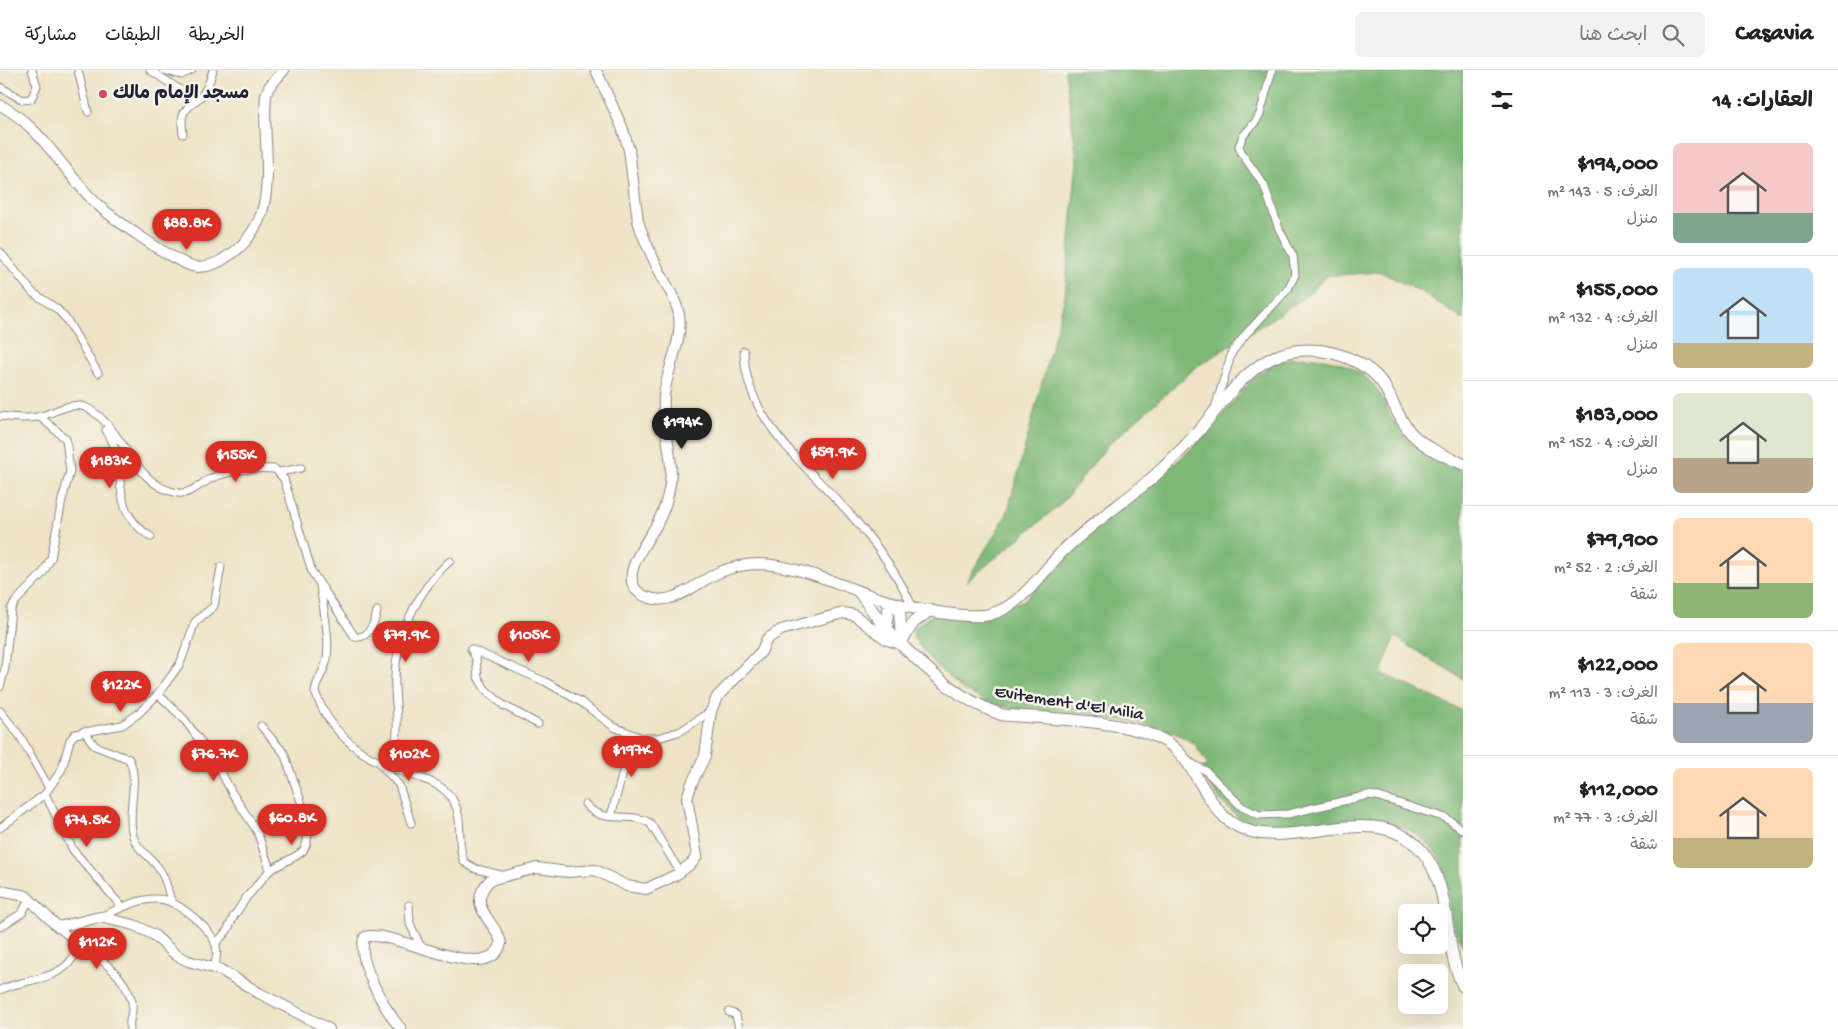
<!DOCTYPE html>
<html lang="ar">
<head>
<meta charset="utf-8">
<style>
  :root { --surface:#fff; --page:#f2f2f2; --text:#222; --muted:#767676; --line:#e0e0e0; --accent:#d93025 }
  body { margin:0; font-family:"Gochi Hand","Playpen Sans Arabic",sans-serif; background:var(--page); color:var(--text); direction:rtl; height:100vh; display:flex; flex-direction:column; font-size:19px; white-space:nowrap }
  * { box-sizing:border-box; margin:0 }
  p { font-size:16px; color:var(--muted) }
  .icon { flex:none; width:28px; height:28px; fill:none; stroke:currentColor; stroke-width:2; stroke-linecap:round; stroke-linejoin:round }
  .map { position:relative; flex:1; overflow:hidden; direction:ltr }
  .side { display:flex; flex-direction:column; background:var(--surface); width:375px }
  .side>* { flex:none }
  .controls { position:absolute; left:1398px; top:834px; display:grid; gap:10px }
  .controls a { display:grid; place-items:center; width:50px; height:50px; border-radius:8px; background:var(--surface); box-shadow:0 5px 20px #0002; font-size:25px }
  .price { position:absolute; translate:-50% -42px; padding:0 11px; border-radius:18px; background:var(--accent); color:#fff; font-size:16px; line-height:32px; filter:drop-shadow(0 1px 2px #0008) }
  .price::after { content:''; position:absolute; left:50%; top:30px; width:15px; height:11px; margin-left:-8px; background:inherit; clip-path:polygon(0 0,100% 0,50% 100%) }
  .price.active { background:#222; color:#fff }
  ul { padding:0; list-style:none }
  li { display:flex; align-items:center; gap:15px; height:125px; padding:0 25px }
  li+li { border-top:1px solid var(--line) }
  li span { display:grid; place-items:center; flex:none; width:140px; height:100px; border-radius:8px; color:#555 }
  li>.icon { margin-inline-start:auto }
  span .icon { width:60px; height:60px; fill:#fffc; stroke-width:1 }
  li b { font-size:21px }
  h2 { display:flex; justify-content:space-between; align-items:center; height:60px; padding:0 25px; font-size:21px }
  header { display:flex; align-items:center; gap:30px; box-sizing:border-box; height:70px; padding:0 25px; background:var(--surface); border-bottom:1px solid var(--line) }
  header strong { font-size:24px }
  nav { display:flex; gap:28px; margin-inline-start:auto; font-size:18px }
  .search { width:350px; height:45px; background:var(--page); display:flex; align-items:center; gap:12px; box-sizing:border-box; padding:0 18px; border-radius:8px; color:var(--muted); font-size:19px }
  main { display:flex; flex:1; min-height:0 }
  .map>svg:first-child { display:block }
  .forest { fill:#7db877; stroke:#506d59 }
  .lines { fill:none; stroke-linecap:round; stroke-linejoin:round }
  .street-casing { stroke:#888280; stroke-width:9 }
  .secondary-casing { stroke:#888280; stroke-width:12 }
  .primary-casing { stroke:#888280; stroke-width:13 }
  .street { stroke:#fff; stroke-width:7 }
  .secondary { stroke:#fff; stroke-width:10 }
  .primary { stroke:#fff; stroke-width:11 }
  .poi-dot { fill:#d1495b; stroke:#f7f3e8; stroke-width:2 }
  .labels { text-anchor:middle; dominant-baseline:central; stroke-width:5; stroke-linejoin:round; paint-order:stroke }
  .poi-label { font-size:18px; font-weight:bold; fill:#22223b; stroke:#f7f3e8; text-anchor:start }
  .street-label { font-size:18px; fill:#22223b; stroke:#f7f3e8 }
</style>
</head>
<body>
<header>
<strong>Casavia</strong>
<div class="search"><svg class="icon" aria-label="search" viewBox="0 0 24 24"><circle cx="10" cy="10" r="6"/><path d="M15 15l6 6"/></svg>ابحث هنا</div>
<nav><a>الخريطة</a><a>الطبقات</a><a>مشاركة</a></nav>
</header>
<main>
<section class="side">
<h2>العقارات: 14<svg class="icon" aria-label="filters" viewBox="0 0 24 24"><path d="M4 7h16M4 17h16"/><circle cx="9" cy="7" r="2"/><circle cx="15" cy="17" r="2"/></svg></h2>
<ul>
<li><span style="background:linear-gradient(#f6c9c9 70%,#7fa58c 0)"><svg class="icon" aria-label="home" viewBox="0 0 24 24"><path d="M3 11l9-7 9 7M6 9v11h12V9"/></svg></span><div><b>$194,000</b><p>الغرف: 5 · 143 m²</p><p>منزل</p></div></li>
<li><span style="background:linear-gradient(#bfe0f5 75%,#c2b280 0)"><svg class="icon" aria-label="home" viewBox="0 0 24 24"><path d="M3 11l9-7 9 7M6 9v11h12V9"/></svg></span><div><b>$155,000</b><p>الغرف: 4 · 132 m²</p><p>منزل</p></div></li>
<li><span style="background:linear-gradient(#dfe7d0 65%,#b9a48a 0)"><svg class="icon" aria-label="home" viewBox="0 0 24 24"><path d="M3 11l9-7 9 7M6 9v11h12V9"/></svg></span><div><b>$183,000</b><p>الغرف: 4 · 152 m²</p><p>منزل</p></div></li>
<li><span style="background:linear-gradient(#ffd9b3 65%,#8fb573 0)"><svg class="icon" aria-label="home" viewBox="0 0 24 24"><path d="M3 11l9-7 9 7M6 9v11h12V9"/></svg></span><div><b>$79,900</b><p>الغرف: 2 · 52 m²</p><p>شقة</p></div></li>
<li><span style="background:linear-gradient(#ffd9b3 60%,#9aa5b1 0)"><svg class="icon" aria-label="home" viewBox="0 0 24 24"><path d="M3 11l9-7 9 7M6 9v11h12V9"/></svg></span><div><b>$122,000</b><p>الغرف: 3 · 113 m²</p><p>شقة</p></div></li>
<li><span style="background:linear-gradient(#ffd9b3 70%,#c2b280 0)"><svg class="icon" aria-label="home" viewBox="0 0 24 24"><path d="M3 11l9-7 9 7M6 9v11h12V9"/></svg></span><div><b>$112,000</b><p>الغرف: 3 · 77 m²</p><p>شقة</p></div></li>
</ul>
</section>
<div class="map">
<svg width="1463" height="959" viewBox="0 0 1463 959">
  <rect width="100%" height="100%" fill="#f7f3e8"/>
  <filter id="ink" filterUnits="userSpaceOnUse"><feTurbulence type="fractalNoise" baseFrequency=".02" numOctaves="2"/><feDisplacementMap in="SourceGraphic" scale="10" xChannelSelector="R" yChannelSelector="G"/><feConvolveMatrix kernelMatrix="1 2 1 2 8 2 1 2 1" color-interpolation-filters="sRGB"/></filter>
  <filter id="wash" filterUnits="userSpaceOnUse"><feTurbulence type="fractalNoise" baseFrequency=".0096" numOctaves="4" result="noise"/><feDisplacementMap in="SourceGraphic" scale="20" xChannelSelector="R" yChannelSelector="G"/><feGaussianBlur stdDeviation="1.12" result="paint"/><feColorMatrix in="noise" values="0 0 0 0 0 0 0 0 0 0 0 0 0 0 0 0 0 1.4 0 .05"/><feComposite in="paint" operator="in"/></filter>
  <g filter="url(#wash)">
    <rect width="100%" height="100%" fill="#eee3c6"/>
    <g class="forest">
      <polygon points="1065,0 1463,0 1463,250 1425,224 1381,202 1326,206 1311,222 1278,245 1195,298 1108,375 1061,434 966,512 1007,444 1065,226 1077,89"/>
      <path d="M1305,287C1334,288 1366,298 1381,326C1387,337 1391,350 1399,360C1417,381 1438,390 1463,401V609L1395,567L1381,603L1463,641V876C1460,869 1456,862 1453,855C1446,833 1451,805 1437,785C1404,738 1348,751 1300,756C1284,758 1267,761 1251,754C1227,744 1214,721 1199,700L1208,695L1194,673L1175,663L1132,651L1016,639L989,633L963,620L935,595L913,568L914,558L929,547L938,545L957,548L1023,531L1090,464L1149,417L1206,365L1254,307L1276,293L1291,288Z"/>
    </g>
  </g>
  <g filter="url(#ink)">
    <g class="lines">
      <g class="street-casing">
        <g id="street">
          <polyline points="78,0 88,42"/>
          <polyline points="150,0 195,30"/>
          <polyline points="163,0 181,5 192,0"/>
          <polyline points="0,17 23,30 31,29 37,16 32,0"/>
          <path d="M183,64C180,41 183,42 199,28C207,21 210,10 213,0"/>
          <polyline points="0,182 32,222 57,239 67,250 98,303"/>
          <path d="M744,281C745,351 807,395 849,443C874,471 898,504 913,538"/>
          <polyline points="1215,338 1232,282 1246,264 1288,219 1295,205 1293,186 1279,159 1264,115 1242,84 1239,76 1243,66 1256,51 1260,44 1272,0"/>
          <path d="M0,346C13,348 24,349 38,347C52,344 70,331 85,337C124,355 132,416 178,423C190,425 201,413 212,408C231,400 255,397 275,399L284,409L312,502L355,567C369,569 375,552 377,541"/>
          <path d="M106,360C132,399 104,437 151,467"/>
          <polyline points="280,402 301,398"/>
          <path d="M320,515C323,539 330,564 327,589C325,601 316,610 315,622C329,660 358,685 395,699C415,708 443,710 454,732C464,751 456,773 464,792L476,799L501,805"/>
          <polyline points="0,617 5,598 11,539 16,531 43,503 51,488 62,430 70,402 66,369 39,346"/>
          <polyline points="158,624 184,649 217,694 232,723 257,761 270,800"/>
          <polyline points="0,641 20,666 49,718"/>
          <polyline points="538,654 503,635 485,619 478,607 476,589 471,579 546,612 581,632 614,657 642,668 658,668 681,661 711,641"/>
          <path d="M84,661L95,676L129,689C140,711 126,742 133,766C137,780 149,785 157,796C165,806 168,819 171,832"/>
          <polyline points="1187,691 1206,701 1242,737 1259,745 1288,744 1368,725 1376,726 1446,748 1463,760"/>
          <polyline points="381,695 399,715 411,753"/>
          <path d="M386,695C403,664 396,650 395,617C393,572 416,521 450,491"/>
          <polyline points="45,724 73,780 122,837"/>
          <path d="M585,734C604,756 627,740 650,753L680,802"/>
          <polyline points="611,746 633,665"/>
          <polyline points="0,758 45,724 62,699 70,670 75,664 122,655 138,644 158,624 180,594 195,552 214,536 221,497"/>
          <polyline points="409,835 410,854 421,877"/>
          <path d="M100,847C117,840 138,828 158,829C176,829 210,858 216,875C218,883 216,891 214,898"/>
          <polyline points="0,857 22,843 29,830"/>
          <path d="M58,857C83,882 122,894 132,932C134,942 128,950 130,959"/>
          <polyline points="215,874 227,861 234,846 246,828 270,800 296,786 303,781 306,775 308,765 306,746 284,683 261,656"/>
          <path d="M0,920C21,910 48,911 66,896C72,891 76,883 80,876"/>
          <polyline points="729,942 736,945 739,959"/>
        </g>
      </g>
      <g class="secondary-casing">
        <g id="secondary">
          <path d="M596,0L622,57L629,80L638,151C644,171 654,191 664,210C670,221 677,232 679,245C683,272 666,300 664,326C661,358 676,388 669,420C667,431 663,442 658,452C648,472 609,515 650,528C675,536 698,511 720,502C732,497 747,494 760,494C805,496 849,520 891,532"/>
          <path d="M0,35C39,55 61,97 90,127C104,143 177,195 197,197C208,197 219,193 228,186C243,178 257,158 262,142C273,103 262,64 266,25L269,17L284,0"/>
          <polyline points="0,821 26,826 58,857 100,847 134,855 154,865 176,885 188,891 221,900 259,923 329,959"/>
          <path d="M401,959C387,942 354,889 365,867C394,858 490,918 501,873C496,850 464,837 490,810L537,798L568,802L595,800L627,816L646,819L676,805L692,793L697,786L687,728L692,713L705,686L711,641L717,627L761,582L767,569L781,560L843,543L854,545L887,570L901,574"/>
        </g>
      </g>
      <g class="primary-casing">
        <g id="primary">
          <path d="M1463,394C1445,386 1425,378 1411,363C1398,349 1393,330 1383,314C1372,298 1351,288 1333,283C1314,278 1292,279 1274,287C1242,302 1224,331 1202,357C1190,372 1176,385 1163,398C1131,429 1092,451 1061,483C1041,504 1021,536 991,544C971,550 912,539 891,532C887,545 883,554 892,566C926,598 957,630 1003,645C1046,649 1140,649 1172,676C1201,699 1208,748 1246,760C1300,778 1376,730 1421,780C1453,817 1442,874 1463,916"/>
          <polyline points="859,522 887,561"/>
          <polyline points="899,535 902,572"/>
          <polyline points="902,570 914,552 930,540"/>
        </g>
      </g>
      <use href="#street" class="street"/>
      <use href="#secondary" class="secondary"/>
      <use href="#primary" class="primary"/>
    </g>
  </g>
  <circle class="poi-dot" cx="103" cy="24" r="5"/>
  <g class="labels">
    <g class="poi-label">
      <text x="113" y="24">مسجد الإمام مالك</text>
    </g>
    <g class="street-label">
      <text transform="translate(1069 634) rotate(9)">Evitement d'El Milia</text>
    </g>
  </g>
</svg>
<div class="controls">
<a><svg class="icon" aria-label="locate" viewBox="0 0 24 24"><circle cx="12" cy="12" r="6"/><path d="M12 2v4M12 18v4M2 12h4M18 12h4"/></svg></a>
<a><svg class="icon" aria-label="layers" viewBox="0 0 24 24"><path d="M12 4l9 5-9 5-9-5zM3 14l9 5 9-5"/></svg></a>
</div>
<b class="price" style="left:187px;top:181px">$88.8K</b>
<b class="price active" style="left:682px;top:380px">$194K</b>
<b class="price" style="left:833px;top:410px">$59.9K</b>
<b class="price" style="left:236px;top:413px">$155K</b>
<b class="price" style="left:110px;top:419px">$183K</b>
<b class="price" style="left:406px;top:593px">$79.9K</b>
<b class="price" style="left:529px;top:593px">$105K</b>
<b class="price" style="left:121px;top:643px">$122K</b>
<b class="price" style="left:632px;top:708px">$197K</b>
<b class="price" style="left:214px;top:712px">$76.7K</b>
<b class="price" style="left:409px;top:712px">$102K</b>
<b class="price" style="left:292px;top:776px">$60.8K</b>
<b class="price" style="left:87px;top:778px">$74.5K</b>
<b class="price" style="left:97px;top:900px">$112K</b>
</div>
</main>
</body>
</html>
